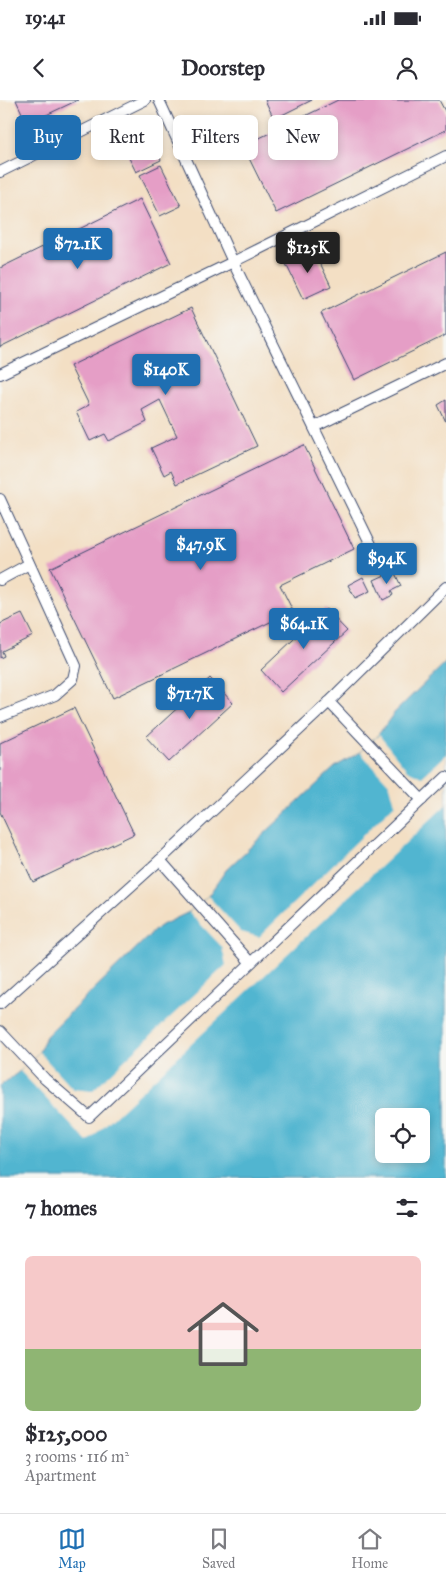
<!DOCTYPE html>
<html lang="en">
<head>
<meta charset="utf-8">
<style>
  :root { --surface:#fff; --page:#f7f7f7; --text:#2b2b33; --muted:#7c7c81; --line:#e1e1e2; --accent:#1f6fb2 }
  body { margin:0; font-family:"IM FELL Great Primer",serif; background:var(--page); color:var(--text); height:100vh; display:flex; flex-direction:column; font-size:19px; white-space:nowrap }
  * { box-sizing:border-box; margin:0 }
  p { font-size:16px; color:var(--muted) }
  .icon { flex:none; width:28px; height:28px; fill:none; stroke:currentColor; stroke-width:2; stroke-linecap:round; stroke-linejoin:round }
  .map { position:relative; height:1078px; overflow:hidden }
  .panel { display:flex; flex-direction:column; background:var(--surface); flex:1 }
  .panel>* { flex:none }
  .top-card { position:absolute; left:15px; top:15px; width:416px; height:45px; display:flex; gap:10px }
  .controls { position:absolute; left:375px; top:1008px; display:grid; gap:10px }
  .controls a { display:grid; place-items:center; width:55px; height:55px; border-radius:8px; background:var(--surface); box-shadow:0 2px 8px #0003; font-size:25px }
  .price { position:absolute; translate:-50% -42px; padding:0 11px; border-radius:5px; background:var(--accent); color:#fff; font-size:16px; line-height:32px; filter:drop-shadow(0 1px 2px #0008) }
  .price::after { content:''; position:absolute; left:50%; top:30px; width:15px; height:11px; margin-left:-8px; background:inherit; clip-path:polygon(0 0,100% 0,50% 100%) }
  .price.on { background:#222; color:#fff }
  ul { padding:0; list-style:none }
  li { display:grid; align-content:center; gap:10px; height:265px; padding:0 25px }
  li+li { border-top:1px solid var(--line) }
  li span { display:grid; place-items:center; height:155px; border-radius:8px; color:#555 }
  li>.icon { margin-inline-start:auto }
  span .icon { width:90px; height:90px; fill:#fffc; stroke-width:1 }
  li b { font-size:21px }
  h2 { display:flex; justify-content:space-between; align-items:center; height:60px; padding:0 25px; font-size:21px }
  .pill { padding:0 18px; border-radius:8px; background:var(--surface); box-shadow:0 2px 8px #0003; font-size:18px; line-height:45px }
  .pill.on { background:var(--accent); color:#fff }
  .status { display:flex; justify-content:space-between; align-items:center; height:35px; padding:0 25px; background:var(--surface); direction:ltr }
  .status svg { height:14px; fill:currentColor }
  header { display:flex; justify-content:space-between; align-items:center; height:65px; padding:0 25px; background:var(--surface); font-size:22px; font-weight:700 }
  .tabs { display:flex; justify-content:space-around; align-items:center; height:70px; border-top:1px solid var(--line); background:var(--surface); font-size:14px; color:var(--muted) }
  .tabs a { display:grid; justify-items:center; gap:2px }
  .tabs .on { color:var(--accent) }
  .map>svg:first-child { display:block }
  .water { fill:#51b5d0; stroke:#367297; fill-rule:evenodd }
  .pier { fill:#f3dfc4 }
  .building { fill:#e59ec6 }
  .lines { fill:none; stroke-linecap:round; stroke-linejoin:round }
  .service-casing { stroke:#3b496d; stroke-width:12 }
  .service { stroke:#fff; stroke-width:10 }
</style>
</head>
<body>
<div class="status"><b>19:41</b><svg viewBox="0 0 49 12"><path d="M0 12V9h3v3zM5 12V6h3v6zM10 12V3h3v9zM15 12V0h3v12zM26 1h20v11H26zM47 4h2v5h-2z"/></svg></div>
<header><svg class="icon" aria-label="back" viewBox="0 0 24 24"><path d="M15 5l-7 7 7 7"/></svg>Doorstep<svg class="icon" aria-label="person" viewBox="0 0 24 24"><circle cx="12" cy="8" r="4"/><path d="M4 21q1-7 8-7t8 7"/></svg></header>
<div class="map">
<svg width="446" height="1078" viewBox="0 0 446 1078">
  <rect width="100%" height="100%" fill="#f6f6f2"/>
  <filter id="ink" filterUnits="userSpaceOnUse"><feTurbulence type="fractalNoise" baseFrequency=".02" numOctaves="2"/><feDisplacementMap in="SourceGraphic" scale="10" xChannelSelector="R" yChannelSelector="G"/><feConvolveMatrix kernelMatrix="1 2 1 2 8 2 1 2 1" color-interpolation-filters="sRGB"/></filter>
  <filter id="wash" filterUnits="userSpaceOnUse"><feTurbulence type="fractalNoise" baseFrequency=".0096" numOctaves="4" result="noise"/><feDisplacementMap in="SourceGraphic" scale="20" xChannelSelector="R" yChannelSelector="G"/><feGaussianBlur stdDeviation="1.12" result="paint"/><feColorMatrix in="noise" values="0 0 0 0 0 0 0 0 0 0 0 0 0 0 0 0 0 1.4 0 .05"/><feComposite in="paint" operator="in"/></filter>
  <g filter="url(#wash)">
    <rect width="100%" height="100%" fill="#f3dfc4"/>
    <path class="water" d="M446,562V1078H0V986L20,971L39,952L46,936L158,827L189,812L208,796L226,770L335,667L360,652L378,635L394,613ZM384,1016H421V1054H384Z"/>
    <polygon class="pier" points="379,635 407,670 422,677 446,654 446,705 87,1042 20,971 39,952 73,989 92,991 226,865 222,847 189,812 208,796 241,832 259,837 395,704 390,685 360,652"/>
    <g id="blocks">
      <g class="building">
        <polygon points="16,0 78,0 27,24"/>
        <polygon points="265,0 312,0 274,19"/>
        <polygon points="338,0 439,0 446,13 446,30 276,113 243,46"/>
        <polygon points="148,32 161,60 136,72 122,44"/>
        <polygon points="161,65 181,106 160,116 140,75"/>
        <polygon points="140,99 171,163 0,247 0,168"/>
        <polygon points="313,148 331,186 303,199 285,162"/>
        <polygon points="446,152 446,235 354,280 321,213"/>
        <polygon points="191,208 257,346 177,384 171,371 164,375 151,348 177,336 160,300 142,310 147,322 109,341 105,334 90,341 76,312 89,305 70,266"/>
        <polygon points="446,300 446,322 438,305"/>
        <polygon points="304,345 354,449 280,485 293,511 113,598 50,468"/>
        <polygon points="394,471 401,486 391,491 393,495 383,500 374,480"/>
        <polygon points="363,477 370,491 355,498 348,485"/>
        <polygon points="326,509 347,531 281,592 261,570"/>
        <polygon points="22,514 33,536 2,551 4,556 0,558 0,524"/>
        <polygon points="210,578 233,603 169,662 146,637"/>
        <polygon points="74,608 134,734 33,782 0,712 0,643"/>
      </g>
    </g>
  </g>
  <g filter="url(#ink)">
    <use href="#blocks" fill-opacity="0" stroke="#3b496d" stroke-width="1"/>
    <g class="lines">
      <g class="service-casing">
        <g id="service">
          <polyline points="159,0 233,162 446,56"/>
          <polyline points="0,72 145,0"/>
          <polyline points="0,274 233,162 379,461"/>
          <polyline points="314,327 446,263"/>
          <polyline points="0,399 76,566 73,579 55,595 0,617"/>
          <polyline points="0,480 29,464"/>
          <polyline points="329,602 422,700"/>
          <polyline points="160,760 250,862"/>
          <polyline points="0,904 160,760 329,602 446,487"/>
          <polyline points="0,931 45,979 89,1017 446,677"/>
        </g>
      </g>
      <use href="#service" class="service"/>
    </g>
  </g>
</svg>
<div class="controls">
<a><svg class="icon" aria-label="locate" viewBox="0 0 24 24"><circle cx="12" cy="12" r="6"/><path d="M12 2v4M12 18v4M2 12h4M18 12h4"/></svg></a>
</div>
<b class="price" style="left:78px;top:170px">$72.1K</b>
<b class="price on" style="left:308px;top:174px">$125K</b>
<b class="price" style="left:166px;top:296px">$140K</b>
<b class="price" style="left:201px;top:471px">$47.9K</b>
<b class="price" style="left:387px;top:485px">$94K</b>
<b class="price" style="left:304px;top:550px">$64.1K</b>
<b class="price" style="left:190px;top:620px">$71.7K</b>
<div class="top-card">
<a class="pill on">Buy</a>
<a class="pill">Rent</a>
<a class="pill">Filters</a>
<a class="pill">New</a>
</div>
</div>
<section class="panel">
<h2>7 homes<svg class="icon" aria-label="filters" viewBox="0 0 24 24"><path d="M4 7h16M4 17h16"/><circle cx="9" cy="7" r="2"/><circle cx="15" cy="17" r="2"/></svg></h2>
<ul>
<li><span style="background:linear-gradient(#f6c9c9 60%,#8fb573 0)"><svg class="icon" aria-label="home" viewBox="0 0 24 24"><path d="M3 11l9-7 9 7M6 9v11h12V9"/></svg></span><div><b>$125,000</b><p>3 rooms · 116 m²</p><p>Apartment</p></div></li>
</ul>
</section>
<nav class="tabs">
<a class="on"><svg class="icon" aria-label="map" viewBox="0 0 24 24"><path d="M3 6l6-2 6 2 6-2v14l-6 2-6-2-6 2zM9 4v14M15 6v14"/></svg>Map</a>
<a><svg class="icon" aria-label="saved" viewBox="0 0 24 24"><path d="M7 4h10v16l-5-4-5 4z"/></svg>Saved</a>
<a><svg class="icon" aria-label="home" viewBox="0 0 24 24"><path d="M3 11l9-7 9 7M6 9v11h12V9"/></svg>Home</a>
</nav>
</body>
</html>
